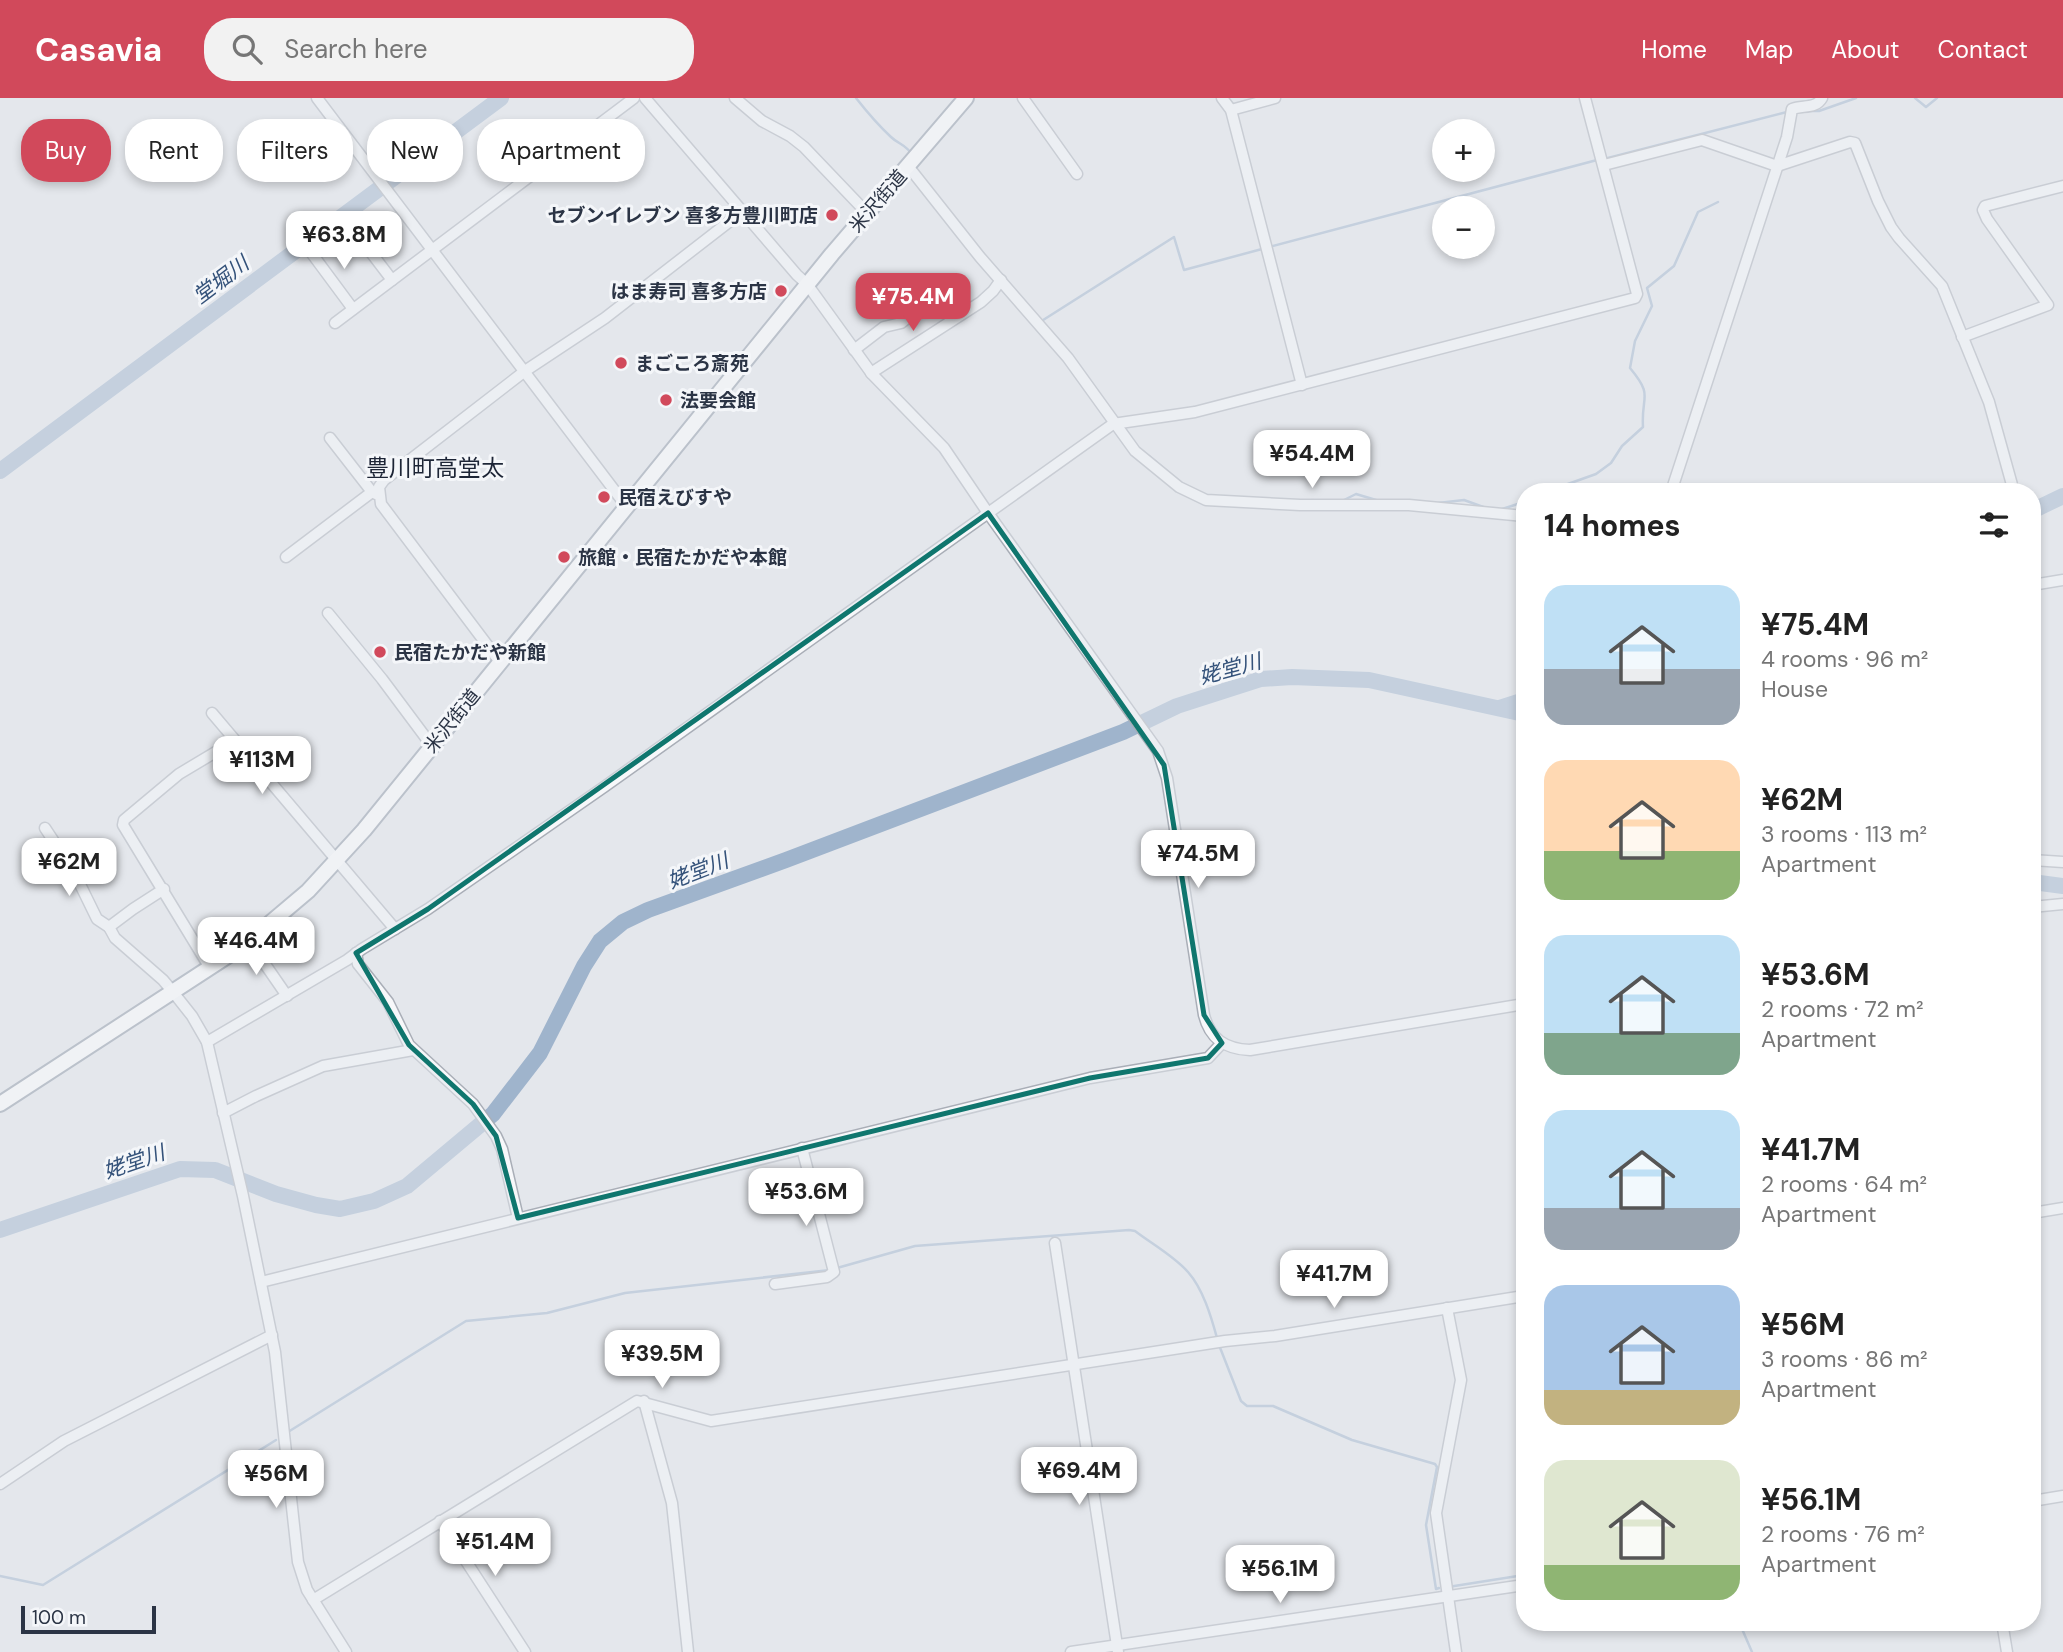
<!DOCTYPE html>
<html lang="en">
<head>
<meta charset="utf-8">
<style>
  :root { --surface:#fff; --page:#f2f2f2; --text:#222; --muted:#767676; --accent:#d1495b }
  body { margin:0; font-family:"DM Sans","Noto Sans JP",sans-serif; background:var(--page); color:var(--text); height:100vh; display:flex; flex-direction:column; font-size:26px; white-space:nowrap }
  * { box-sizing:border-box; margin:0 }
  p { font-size:23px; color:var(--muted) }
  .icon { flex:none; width:38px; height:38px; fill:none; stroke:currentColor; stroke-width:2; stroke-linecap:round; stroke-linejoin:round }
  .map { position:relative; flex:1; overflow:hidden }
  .side { position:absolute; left:1516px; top:385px; width:525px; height:1148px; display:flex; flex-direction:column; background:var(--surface); border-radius:28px; box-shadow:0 4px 10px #0003 }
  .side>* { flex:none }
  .hud { position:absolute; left:21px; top:21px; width:665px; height:63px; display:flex; gap:14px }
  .tools { position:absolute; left:1432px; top:21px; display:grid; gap:14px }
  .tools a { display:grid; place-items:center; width:63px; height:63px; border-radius:50%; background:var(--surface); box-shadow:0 4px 10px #0003; font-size:35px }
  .scale { position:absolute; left:21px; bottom:18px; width:135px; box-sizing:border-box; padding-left:7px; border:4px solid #2b3445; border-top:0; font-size:19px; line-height:24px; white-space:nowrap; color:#2b3445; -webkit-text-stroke:5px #f4f6f9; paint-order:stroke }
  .price { position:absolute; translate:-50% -60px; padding:0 16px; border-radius:14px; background:#fff; color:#222; font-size:23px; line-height:46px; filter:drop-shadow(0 2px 4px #0008) }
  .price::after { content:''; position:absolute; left:50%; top:42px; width:21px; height:16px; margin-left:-10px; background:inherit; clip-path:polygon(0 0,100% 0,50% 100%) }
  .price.current { background:var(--accent); color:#fff }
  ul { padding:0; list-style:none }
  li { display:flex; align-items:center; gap:21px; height:175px; padding:0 28px }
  li span { display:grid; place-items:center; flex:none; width:196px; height:140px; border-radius:21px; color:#555 }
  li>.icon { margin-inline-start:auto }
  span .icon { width:84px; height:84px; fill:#fffc; stroke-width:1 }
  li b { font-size:30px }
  h2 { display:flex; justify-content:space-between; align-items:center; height:84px; padding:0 28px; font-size:30px }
  .tag { padding:0 24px; border-radius:28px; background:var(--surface); box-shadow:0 4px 10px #0003; font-size:24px; line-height:63px }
  .tag.current { background:var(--accent); color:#fff }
  header { display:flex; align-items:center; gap:42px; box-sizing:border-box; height:98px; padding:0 35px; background:var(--accent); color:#fff }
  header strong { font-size:33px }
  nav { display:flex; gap:38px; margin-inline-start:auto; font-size:24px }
  .search { width:490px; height:63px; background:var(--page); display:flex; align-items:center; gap:18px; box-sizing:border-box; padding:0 24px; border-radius:28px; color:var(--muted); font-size:26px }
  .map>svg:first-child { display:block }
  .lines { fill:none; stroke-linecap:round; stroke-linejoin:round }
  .stream { stroke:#9fb4cc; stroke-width:2.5 }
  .river { stroke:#9fb4cc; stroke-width:16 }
  .minor-casing { stroke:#a9aeb7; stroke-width:13 }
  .highway-casing { stroke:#8b94a3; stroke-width:18 }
  .minor { stroke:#f7f8fa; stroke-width:10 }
  .highway { stroke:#fff; stroke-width:14 }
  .marked { fill:none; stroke:#0f766e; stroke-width:5; stroke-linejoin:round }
  .poi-dot { fill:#d1495b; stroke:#f4f6f9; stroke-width:2.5 }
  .labels { text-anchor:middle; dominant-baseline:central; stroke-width:6; stroke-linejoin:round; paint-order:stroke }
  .street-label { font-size:19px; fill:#2b3445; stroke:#f4f6f9 }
  .poi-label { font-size:19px; font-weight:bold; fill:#2b3445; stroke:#f4f6f9; text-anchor:start }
  .water-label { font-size:21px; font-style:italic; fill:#34527a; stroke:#f4f6f9 }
  .quarter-label { font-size:23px; fill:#1d2536; stroke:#f4f6f9 }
</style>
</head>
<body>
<header>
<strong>Casavia</strong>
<div class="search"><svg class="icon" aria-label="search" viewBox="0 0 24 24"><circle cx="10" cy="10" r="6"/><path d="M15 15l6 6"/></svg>Search here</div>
<nav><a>Home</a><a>Map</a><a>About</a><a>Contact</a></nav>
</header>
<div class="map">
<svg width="2063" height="1554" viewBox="0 0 2063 1554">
  <rect width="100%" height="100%" fill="#e4e7ec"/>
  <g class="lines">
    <g class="stream">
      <path d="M856,0C867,14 878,27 891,39C898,46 907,47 912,57"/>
      <polyline points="1915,0 1926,9 1937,0"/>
      <polyline points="1804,13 1819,13 1856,0"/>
      <polyline points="1604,61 1787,14"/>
      <polyline points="1269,149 1597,62"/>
      <polyline points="1040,224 1174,139 1184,172 1262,151"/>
      <polyline points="1123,327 1132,342"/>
      <polyline points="1149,358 1181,385"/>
      <path d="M1556,394L1565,387L1596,376L1611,365L1622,348L1643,329C1641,296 1654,299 1630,270L1635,243L1652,208L1647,190L1674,168L1698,114L1718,104"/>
      <polyline points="1344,402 1356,396 1376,402"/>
      <polyline points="1438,405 1464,402 1486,410"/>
      <polyline points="1499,412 1524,404"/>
      <path d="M837,1170L915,1148L1129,1132L1135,1133C1152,1146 1174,1158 1188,1174C1203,1191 1211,1218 1217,1240"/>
      <polyline points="1219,1247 1241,1303 1247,1308 1273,1308 1352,1342 1435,1366 1437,1369 1426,1427 1436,1491 1439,1490"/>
      <polyline points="288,1334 466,1223 547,1215 625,1195 830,1172"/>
      <polyline points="0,1478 43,1487 276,1342"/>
      <polyline points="1448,1489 1524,1477"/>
      <polyline points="1739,1524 1752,1554"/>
    </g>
    <g class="river">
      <polyline points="0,373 501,0"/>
      <polyline points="2032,413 2063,398"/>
      <polyline points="1499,610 1524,602"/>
      <polyline points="2032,784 2063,788"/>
      <polyline points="0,1132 180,1071 215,1072 276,1096 316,1107 340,1111 374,1103 407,1088 493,1016 540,955 584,868 600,843 623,824 648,812 786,762 1123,634 1177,608 1261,581 1292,579 1369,582 1524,616"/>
    </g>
    <g class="minor-casing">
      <g id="minor">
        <polyline points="317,0 627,409"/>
        <path d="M645,0L797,177L807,186L872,276L944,350L988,415L1158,653L1167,680L1204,917C1210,941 1225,951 1250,952L1524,906"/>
        <polyline points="735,0 762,23 790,38 804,49 867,115"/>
        <polyline points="1023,0 1077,76"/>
        <polyline points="1222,0 1231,12 1302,287"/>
        <polyline points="1231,12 1275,0"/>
        <polyline points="1604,67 1702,42 1777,68 1850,44 1855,45 1878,103 1891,129 1899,140 1942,188 1989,304 2014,394"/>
        <polyline points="908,68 980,159 1068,260 1135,353 1179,389 1206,402 1300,407 1409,407 1524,418"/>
        <polyline points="347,123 392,182"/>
        <polyline points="310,153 353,211"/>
        <polyline points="335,225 634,0"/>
        <polyline points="1962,239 2048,207 1987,121 1983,112 1985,108 2063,88"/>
        <polyline points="854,252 884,229 901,225 950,187"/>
        <polyline points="871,275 981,204 993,193 1001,182"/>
        <polyline points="330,340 372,394 376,396"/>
        <path d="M1671,394L1787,39L1792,11C1803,7 1816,11 1822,0"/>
        <polyline points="286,459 372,394"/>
        <polyline points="2032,487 2063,482"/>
        <polyline points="328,515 382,581 432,648"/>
        <polyline points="500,564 381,406 379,389 384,382 525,273 605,220 743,113"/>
        <polyline points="212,615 395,831"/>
        <polyline points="45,730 74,774 97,821 109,829"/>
        <polyline points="2032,762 2063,764"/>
        <polyline points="164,791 133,811 109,829 115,840 163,882 173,894 192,918 207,944 243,1098 275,1254 298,1464 307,1492 346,1554"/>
        <polyline points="2032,809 2063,806"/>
        <polyline points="249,843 287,898"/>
        <polyline points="356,855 358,866 388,904 409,947 473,1006 496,1038 502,1051 518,1120"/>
        <polyline points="210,870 123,727 124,722 179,676 234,643"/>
        <polyline points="207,944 347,862 362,851 428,811 604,689 1113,326 1195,314 1635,200 1637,196 1585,0"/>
        <polyline points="223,1015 256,998 323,968 413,952"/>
        <polyline points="2032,1115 2063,1110"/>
        <polyline points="1055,1145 1118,1554"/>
        <polyline points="261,1184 1090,980 1208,960 1222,945"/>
        <polyline points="775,1186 827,1179 834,1174 802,1050"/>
        <polyline points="1447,1210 1461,1282 1436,1415 1456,1554"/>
        <polyline points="644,1303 672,1405 688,1554"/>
        <polyline points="0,1386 64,1343 272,1237"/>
        <polyline points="2032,1403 2063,1398"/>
        <polyline points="440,1423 525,1554"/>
        <polyline points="313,1502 637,1303 711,1323 1225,1243 1275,1238 1524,1198"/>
        <polyline points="2002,1524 2007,1554"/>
        <polyline points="1071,1554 1524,1487"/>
      </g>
    </g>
    <g class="highway-casing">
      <polyline id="highway" points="0,1006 243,848 308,793 364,732 832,156 966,0"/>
    </g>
    <use href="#minor" class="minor"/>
    <use href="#highway" class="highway"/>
  </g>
  <path d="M0 0H2063V1554H0ZM988,415L1164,667L1204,917L1222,945L1208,960L1090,980L518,1120L496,1038L473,1006L409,947L356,855L428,811Z" fill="#e4e7ec" fill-opacity=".55" fill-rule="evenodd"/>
  <path class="marked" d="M988,415L1164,667L1204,917L1222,945L1208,960L1090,980L518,1120L496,1038L473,1006L409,947L356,855L428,811Z"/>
  <g class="poi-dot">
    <circle cx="832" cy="117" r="7"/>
    <circle cx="781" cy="193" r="7"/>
    <circle cx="621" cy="265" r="7"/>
    <circle cx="666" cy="302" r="7"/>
    <circle cx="604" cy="399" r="7"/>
    <circle cx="564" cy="459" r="7"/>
    <circle cx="380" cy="554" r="7"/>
  </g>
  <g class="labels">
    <g class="street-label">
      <text transform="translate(878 103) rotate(-49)">米沢街道</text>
      <text transform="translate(452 623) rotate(-51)">米沢街道</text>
    </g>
    <g class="poi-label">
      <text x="818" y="117" text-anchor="end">セブンイレブン 喜多方豊川町店</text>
      <text x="767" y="193" text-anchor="end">はま寿司 喜多方店</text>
      <text x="635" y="265">まごころ斎苑</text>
      <text x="680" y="302">法要会館</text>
      <text x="618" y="399">民宿えびすや</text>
      <text x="578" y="459">旅館・民宿たかだや本館</text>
      <text x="394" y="554">民宿たかだや新館</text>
    </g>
    <g class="water-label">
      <text transform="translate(221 182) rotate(-37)">堂堀川</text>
      <text transform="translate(1230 571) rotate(-15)">姥堂川</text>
      <text transform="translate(698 773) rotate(-21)">姥堂川</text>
      <text transform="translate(134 1064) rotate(-19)">姥堂川</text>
    </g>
    <g class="quarter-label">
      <text x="435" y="370">豊川町高堂太</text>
    </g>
  </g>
</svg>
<div class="tools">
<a>+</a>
<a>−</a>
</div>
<div class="scale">100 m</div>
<b class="price" style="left:344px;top:173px">¥63.8M</b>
<b class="price current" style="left:913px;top:235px">¥75.4M</b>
<b class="price" style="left:1312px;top:392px">¥54.4M</b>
<b class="price" style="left:262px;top:698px">¥113M</b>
<b class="price" style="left:1198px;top:792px">¥74.5M</b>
<b class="price" style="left:69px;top:800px">¥62M</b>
<b class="price" style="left:256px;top:879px">¥46.4M</b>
<b class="price" style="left:806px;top:1130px">¥53.6M</b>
<b class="price" style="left:1334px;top:1212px">¥41.7M</b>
<b class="price" style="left:662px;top:1292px">¥39.5M</b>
<b class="price" style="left:1079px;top:1409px">¥69.4M</b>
<b class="price" style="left:276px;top:1412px">¥56M</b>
<b class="price" style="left:495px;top:1480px">¥51.4M</b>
<b class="price" style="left:1280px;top:1507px">¥56.1M</b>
<div class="hud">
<a class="tag current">Buy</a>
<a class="tag">Rent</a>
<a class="tag">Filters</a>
<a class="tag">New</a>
<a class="tag">Apartment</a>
</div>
<section class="side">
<h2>14 homes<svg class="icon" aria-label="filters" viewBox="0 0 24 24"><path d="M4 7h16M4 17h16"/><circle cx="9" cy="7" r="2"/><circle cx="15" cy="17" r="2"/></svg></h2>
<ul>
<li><span style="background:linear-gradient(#bfe0f5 60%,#9aa5b1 0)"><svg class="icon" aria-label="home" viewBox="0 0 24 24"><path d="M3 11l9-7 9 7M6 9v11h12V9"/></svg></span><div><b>¥75.4M</b><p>4 rooms · 96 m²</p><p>House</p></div></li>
<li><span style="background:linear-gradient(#ffd9b3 65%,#8fb573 0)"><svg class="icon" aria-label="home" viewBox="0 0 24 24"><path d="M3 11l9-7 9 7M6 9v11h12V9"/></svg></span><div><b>¥62M</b><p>3 rooms · 113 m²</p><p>Apartment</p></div></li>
<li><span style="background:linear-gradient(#bfe0f5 70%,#7fa58c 0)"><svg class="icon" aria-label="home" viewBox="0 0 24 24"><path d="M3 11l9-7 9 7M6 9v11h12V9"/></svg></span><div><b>¥53.6M</b><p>2 rooms · 72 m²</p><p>Apartment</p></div></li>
<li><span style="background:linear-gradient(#bfe0f5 70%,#9aa5b1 0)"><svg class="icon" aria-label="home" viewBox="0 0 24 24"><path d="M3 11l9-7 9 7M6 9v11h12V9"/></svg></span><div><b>¥41.7M</b><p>2 rooms · 64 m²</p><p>Apartment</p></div></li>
<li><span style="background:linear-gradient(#a9c7e8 75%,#c2b280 0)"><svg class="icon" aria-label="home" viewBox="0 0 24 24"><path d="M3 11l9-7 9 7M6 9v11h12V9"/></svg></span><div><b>¥56M</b><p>3 rooms · 86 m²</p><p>Apartment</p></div></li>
<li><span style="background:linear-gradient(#dfe7d0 75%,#8fb573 0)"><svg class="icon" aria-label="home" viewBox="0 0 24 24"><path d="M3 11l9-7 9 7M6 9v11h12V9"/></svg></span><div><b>¥56.1M</b><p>2 rooms · 76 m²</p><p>Apartment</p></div></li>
</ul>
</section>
</div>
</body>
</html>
